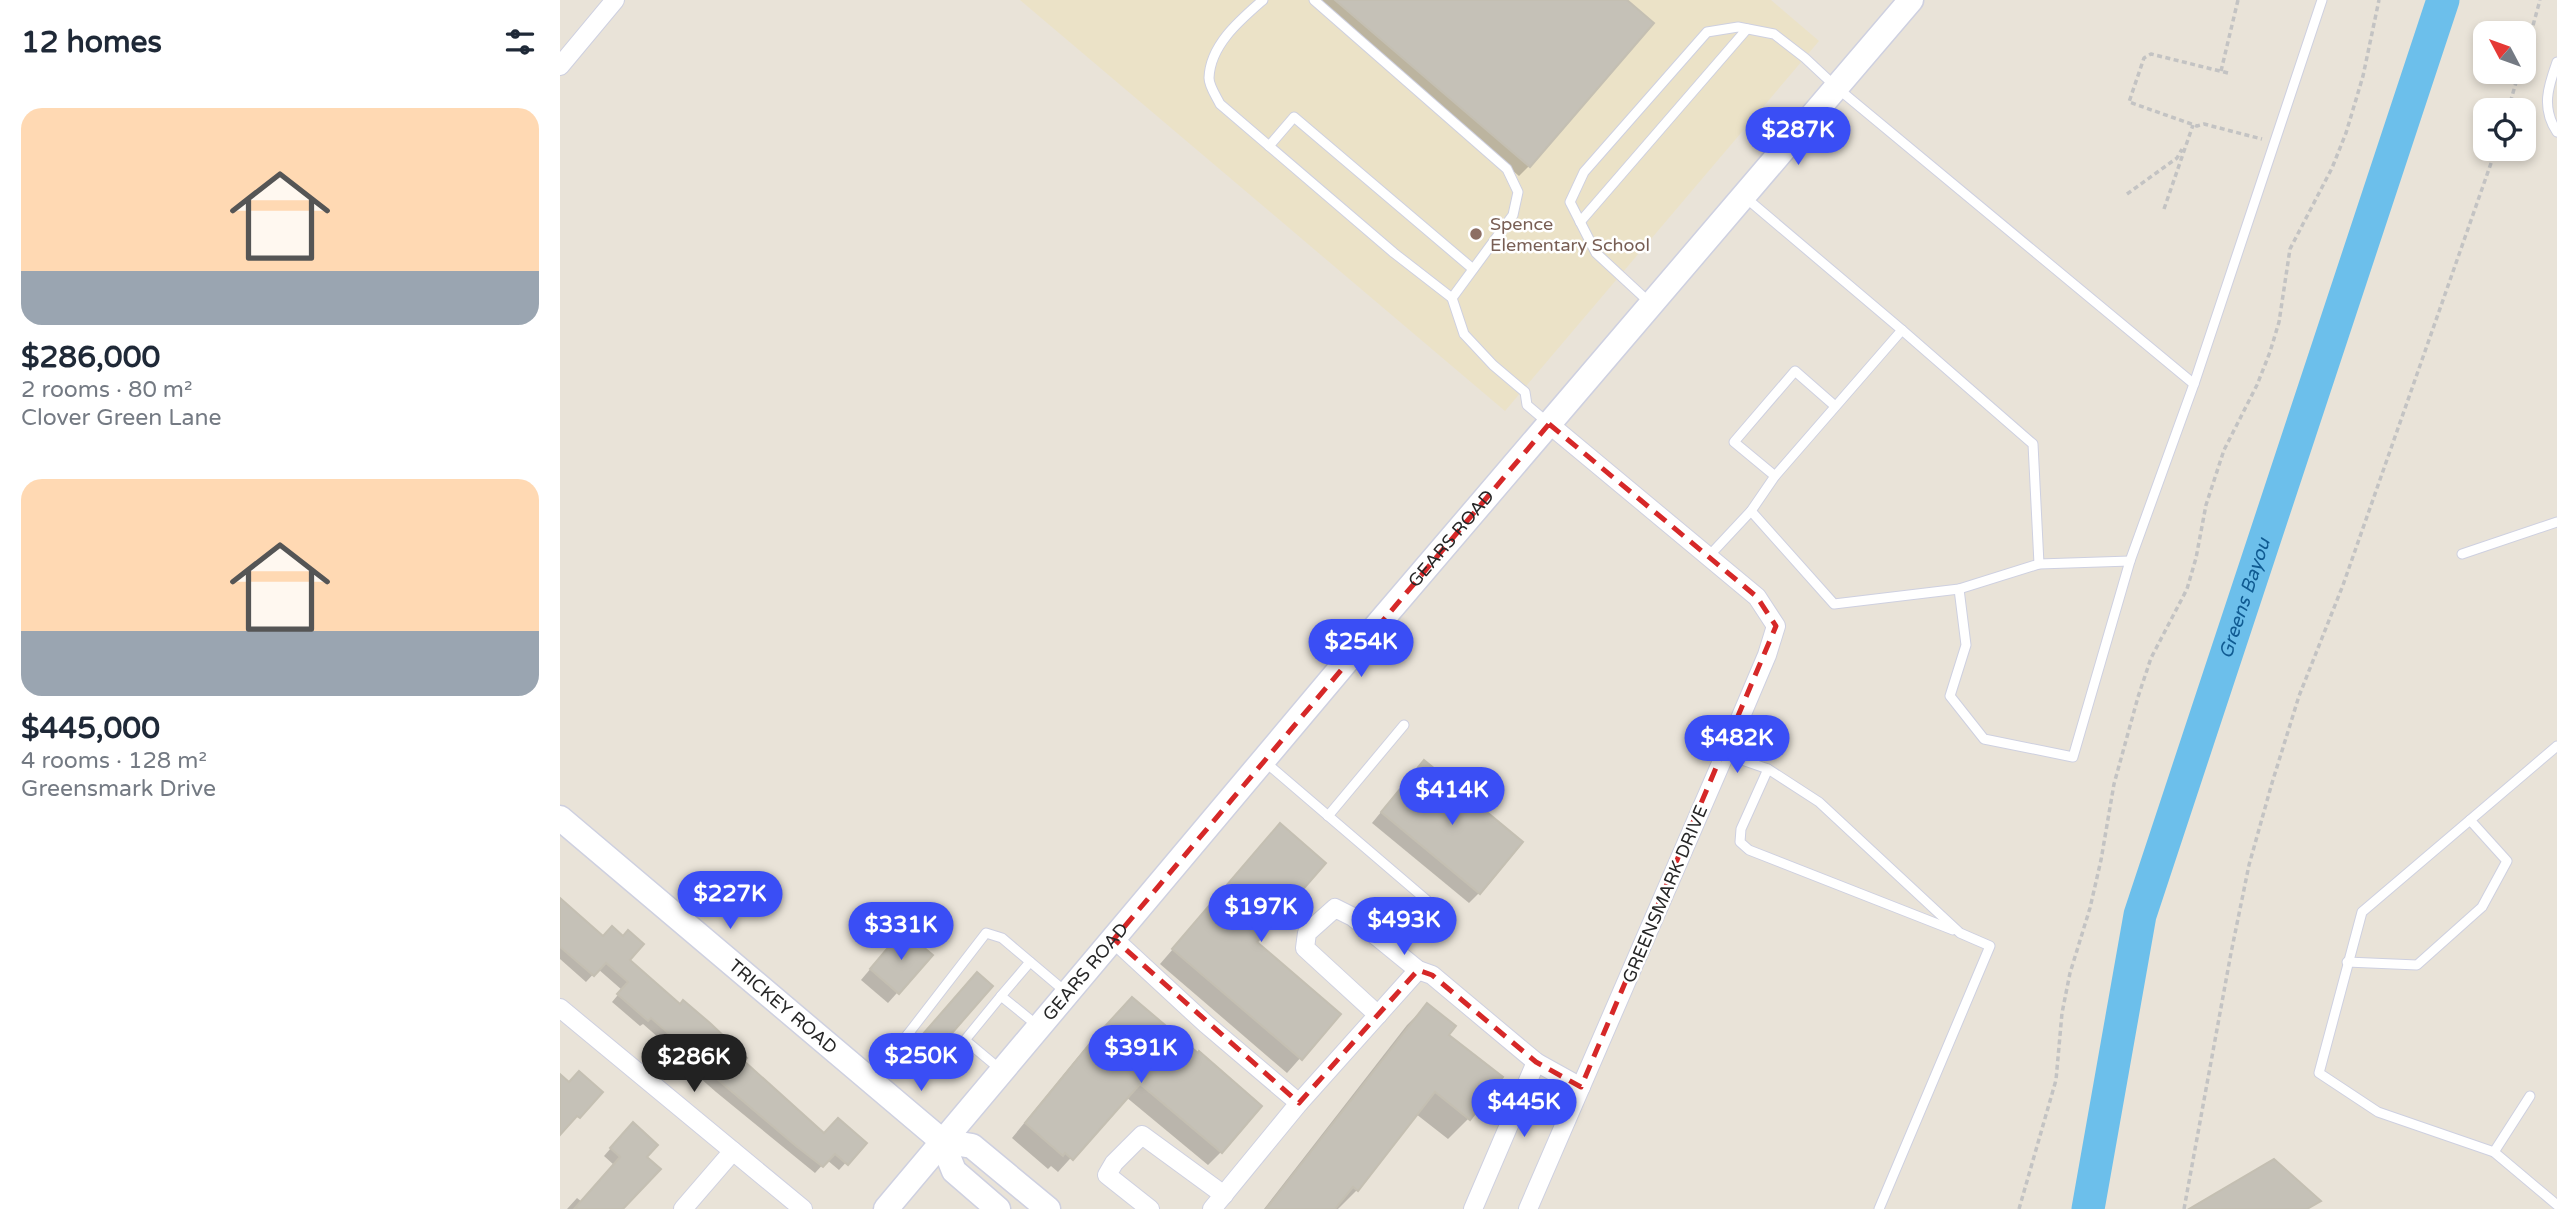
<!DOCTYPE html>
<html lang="en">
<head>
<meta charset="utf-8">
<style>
  :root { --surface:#fff; --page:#f2f2f3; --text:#1f2937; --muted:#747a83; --accent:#3a4ef5 }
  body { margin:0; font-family:"Varela Round",sans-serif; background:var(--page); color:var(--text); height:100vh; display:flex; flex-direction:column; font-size:26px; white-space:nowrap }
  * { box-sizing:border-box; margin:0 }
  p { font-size:23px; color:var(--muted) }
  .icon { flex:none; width:38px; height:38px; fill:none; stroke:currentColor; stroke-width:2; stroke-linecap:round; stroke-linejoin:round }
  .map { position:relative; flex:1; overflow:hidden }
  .details { display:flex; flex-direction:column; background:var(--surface); width:560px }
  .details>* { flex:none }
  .needle { width:46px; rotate:311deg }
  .controls { position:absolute; left:1913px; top:21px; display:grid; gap:14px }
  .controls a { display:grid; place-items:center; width:63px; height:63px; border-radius:14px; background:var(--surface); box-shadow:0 4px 10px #0003; font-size:35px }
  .price { position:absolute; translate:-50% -60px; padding:0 16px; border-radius:24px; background:var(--accent); color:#fff; font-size:23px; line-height:46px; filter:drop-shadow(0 2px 4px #0008) }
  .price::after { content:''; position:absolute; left:50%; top:42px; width:21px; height:16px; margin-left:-10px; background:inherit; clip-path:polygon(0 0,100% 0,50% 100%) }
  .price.on { background:#222; color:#fff }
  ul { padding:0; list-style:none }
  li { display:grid; align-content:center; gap:14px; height:371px; padding:0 21px }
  li span { display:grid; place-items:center; height:217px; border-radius:21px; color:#555 }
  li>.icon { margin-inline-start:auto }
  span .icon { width:126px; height:126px; fill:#fffc; stroke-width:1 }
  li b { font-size:30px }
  h2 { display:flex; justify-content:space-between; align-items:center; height:84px; padding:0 21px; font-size:30px }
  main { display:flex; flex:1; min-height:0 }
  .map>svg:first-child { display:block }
  .education { fill:#ebe2c7 }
  .shadow { fill:#0003 }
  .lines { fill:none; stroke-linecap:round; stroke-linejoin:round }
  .river { stroke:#6cbfeb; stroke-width:33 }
  .building { fill:#c5c1b7; stroke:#c4bfb2; stroke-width:2 }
  .lane-casing { stroke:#ced0e0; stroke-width:11 }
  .street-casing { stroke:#ced0e0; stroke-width:20 }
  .secondary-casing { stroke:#ced0e0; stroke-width:27 }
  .path { stroke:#c3c3c3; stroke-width:3.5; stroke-dasharray:5 3.5; stroke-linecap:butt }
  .lane { stroke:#fff; stroke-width:9 }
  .street { stroke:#fff; stroke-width:18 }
  .secondary { stroke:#fff; stroke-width:24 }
  .marked { fill:none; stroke:#d62828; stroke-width:5; stroke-dasharray:14 9; stroke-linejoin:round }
  .education-dot { fill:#8d6e63; stroke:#fff; stroke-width:2.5 }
  .labels { text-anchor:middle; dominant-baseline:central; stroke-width:5; stroke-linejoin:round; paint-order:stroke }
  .education-label { font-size:18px; fill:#785e54; stroke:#fff; text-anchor:start }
  .street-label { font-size:18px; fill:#272727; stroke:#fff }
  .water-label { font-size:19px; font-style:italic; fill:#105b92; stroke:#fff }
</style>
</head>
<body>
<main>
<section class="details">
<h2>12 homes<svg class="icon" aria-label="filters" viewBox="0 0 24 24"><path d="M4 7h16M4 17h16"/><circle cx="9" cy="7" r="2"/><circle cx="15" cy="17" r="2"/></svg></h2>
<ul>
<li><span style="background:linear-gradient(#ffd9b3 75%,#9aa5b1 0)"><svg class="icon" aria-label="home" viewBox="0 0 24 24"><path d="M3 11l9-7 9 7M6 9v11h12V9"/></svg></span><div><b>$286,000</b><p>2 rooms · 80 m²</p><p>Clover Green Lane</p></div></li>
<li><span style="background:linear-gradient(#ffd9b3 70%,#9aa5b1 0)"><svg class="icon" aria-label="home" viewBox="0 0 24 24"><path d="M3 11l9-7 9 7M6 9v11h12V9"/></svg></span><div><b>$445,000</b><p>4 rooms · 128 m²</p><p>Greensmark Drive</p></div></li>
</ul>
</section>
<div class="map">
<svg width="1997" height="1209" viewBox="0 0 1997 1209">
  <rect width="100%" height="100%" fill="#e9e3d8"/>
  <polygon class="education" points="460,0 1211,0 1259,41 945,411"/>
  <g class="shadow">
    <polygon points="754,0 1064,0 969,166 959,176"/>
    <polygon points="854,772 919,893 909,903 812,823"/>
    <polygon points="720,825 695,942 779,1014 727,1073 600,964"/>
    <polygon points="0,900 264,1135 304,1143 279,1170 267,1160 255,1173 156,1092 131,1070 133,1068 83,1024 80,1026 52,1002 62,990 38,969 26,982 0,959"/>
    <polygon points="333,942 370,956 328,1003 301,980"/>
    <polygon points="407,984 384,1039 374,1050 366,1050 354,1045"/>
    <polygon points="867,1005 887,1035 908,1119 888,1139 856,1114 797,1190 778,1209 704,1209 847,1025"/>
    <polygon points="558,1013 638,1055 661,1152 648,1165 566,1097 498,1172 491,1166 488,1169 452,1138 523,1051"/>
    <polygon points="65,1132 85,1158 61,1209 7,1209 17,1198 22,1202 54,1165 44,1156"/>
  </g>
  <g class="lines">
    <path class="river" id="s1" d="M1528,1209L1580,915L1883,0"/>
  </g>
  <g class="building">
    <polygon points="775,0 1067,0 1094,23 970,167"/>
    <polygon points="864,760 963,842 920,894 821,812"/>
    <polygon points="720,823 766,863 697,942 781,1014 742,1060 612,949"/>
    <polygon points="0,898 43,936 52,926 63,936 68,930 84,944 70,960 120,1004 123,1000 150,1023 187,1058 184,1061 264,1133 278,1118 307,1143 288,1165 275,1154 263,1167 236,1146 137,1062 139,1060 91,1018 88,1021 57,994 68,982 46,963 34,976 0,947"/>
    <polygon points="343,930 373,955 339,994 310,969"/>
    <polygon points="417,972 433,986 386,1040 377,1041 363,1034"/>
    <polygon points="572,997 638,1053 639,1051 702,1106 662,1153 580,1084 513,1160 505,1153 503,1156 465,1123 537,1035"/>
    <polygon points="867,1003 896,1026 889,1035 943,1077 910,1120 875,1092 798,1191 793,1187 775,1209 706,1209"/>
    <polygon points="19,1071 43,1092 20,1118 17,1116 0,1135 0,1074 9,1082"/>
    <polygon points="73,1122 98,1145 87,1157 101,1169 63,1209 14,1209 60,1157 50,1148"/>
    <polygon points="1714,1159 1761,1201 1747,1209 1629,1209"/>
  </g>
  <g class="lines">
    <g class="lane-casing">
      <g id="lane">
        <path d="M703,0C680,20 650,45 649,78C649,86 656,96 660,104L834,253L892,298L904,334L933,365L965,392L967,405L987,422"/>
        <polyline points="754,0 947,169 958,192 953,215 892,298"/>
        <path d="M1997,62C1988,87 1981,108 1997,132"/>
        <polyline points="709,146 734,117 913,269"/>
        <polyline points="1186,198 1342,330 1473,444 1479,564"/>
        <polyline points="1020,222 1187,29"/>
        <polyline points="1089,302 1036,253 1010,202 1024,172 1147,32 1178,27 1214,34 1245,58 1276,87 1634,384"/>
        <polyline points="1215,476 1174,442 1235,371 1275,406"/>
        <polyline points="1191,511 1274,604 1399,589 1479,564 1570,561"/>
        <polyline points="1902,554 1997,522"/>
        <polyline points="1148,557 1191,511 1215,476 1342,330"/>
        <polyline points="1399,589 1406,645 1390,696 1424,739 1513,757 1570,561 1634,384 1762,0"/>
        <polyline points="1997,746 1802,912 1759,1073 1818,1112 1934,1152 1997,1205"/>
        <polyline points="1165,754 1208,769 1259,802 1400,933 1430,946 1319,1209"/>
        <polyline points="704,761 870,903"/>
        <polyline points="1208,769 1181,829 1180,842 1189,850 1393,930"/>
        <polyline points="768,816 844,725"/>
        <polyline points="1787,962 1857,965 1922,907 1947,861 1910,820"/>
        <polyline points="441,996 470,962"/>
        <polyline points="348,1034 426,933 442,938 507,993"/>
        <polyline points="441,1070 405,1040 441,996 478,1026"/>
        <path d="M312,1078L348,1034C373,1048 378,1054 405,1040"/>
        <polyline points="1934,1152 1970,1096"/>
      </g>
    </g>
    <g class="street-casing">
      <g id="street">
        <polyline points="0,66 55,0"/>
        <polyline points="554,939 646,1024 739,1103 652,1209"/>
        <polyline points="0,1008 243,1209"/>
        <polyline points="818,1015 745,948 747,933 775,908 793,917 858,970"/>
        <polyline points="739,1103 858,970 872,975 976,1062"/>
        <polyline points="123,1209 173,1151"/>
        <polyline points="590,1209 547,1175 554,1163 582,1135 664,1195"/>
        <polyline points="913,1209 976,1062 1021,1087"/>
        <polyline points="968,1209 1165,754 1207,655 1216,626 1197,597 989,424"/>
      </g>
    </g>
    <g class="secondary-casing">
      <g id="secondary">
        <path id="s2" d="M0,818L382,1141L394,1171L438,1209"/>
        <polyline points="382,1141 412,1146 488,1209"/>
        <path id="s3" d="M326,1209L801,644L1351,0"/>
      </g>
    </g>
    <g class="path">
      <polyline points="1964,58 1980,0"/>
      <polyline points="1661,71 1678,0"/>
      <polyline points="1668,73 1591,54 1584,58 1569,102 1637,126 1644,124 1702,139"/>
      <polyline points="1948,110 1959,72"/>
      <polyline points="1567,194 1617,158 1622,149"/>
      <polyline points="1604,209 1633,125"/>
      <polyline points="1459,1209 1496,1080 1502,1013 1510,973 1530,908 1541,860 1554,784 1578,697 1591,658 1627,589 1636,558 1646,505 1664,450 1697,385 1710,352 1719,322 1730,249 1772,168 1786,133 1803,76 1819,0"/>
      <polyline points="1624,1209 1671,953 1689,865 1712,783 1739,696 1783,585 1936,149"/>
    </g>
    <use href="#lane" class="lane"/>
    <use href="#street" class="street"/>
    <use href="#secondary" class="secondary"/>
  </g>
  <path class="marked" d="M989,424L1197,597L1216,626L1021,1087L976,1062L872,975L858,970L739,1103L554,939Z"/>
  <circle class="education-dot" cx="916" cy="234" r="7"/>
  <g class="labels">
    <g class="education-label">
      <text x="930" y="224">Spence<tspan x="930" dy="21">Elementary School</tspan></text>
    </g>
    <g class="street-label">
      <text stroke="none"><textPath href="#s3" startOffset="877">GEARS ROAD</textPath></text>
      <text transform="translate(1105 894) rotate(-67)">GREENSMARK DRIVE</text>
      <text stroke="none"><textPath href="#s3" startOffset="310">GEARS ROAD</textPath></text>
      <text stroke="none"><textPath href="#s2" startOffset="292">TRICKEY ROAD</textPath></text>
    </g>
    <g class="water-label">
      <text stroke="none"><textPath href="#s1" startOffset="632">Greens Bayou</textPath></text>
    </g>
  </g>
</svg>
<div class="controls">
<a><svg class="needle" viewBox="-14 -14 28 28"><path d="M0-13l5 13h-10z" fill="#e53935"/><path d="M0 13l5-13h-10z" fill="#747a83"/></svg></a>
<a><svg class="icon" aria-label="locate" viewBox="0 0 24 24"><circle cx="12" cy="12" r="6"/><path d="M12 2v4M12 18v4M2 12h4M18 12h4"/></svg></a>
</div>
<b class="price" style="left:1238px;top:167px">$287K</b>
<b class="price" style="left:801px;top:679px">$254K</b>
<b class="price" style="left:1177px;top:775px">$482K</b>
<b class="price" style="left:892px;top:827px">$414K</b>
<b class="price" style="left:170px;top:931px">$227K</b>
<b class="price" style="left:701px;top:944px">$197K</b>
<b class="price" style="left:844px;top:957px">$493K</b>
<b class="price" style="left:341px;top:962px">$331K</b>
<b class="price" style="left:581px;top:1085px">$391K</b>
<b class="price" style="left:361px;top:1093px">$250K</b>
<b class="price on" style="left:134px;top:1094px">$286K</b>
<b class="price" style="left:964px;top:1139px">$445K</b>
</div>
</main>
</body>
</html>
